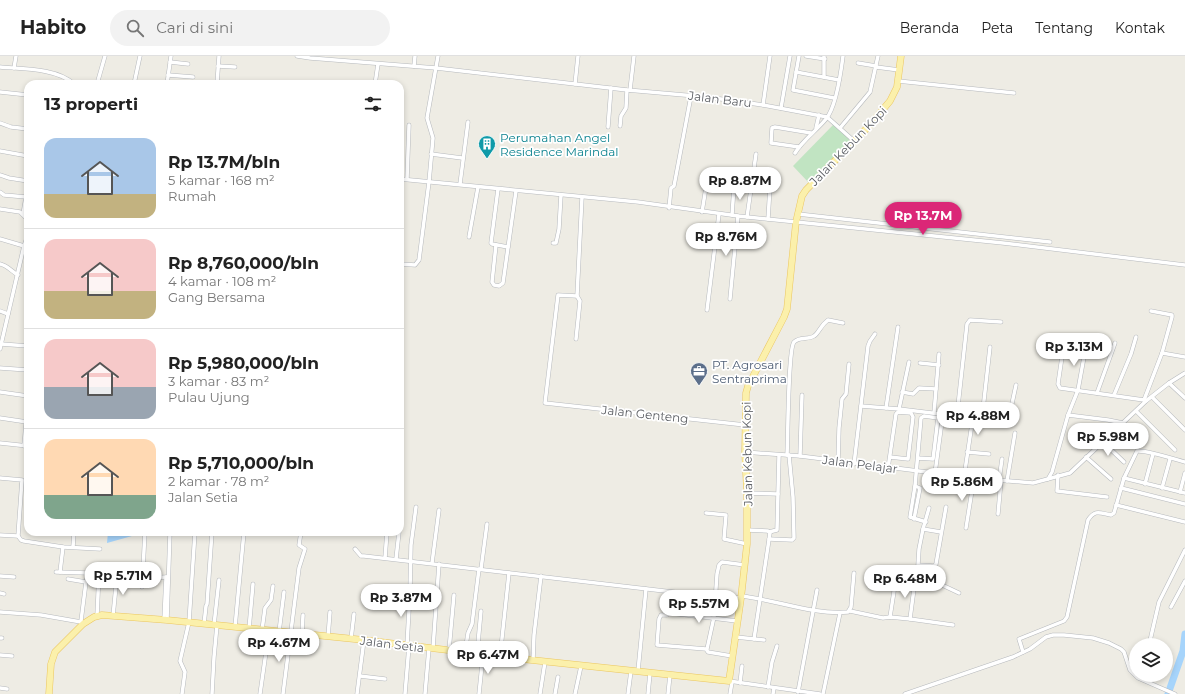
<!DOCTYPE html>
<html lang="id">
<head>
<meta charset="utf-8">
<style>
  :root { --surface:#fff; --page:#f2f2f2; --text:#222; --muted:#767676; --line:#e0e0e0; --accent:#db2777 }
  body { margin:0; font-family:Montserrat,sans-serif; background:var(--page); color:var(--text); height:100vh; display:flex; flex-direction:column; font-size:15px; white-space:nowrap }
  * { box-sizing:border-box; margin:0 }
  p { font-size:13px; color:var(--muted) }
  .icon { flex:none; width:22px; height:22px; fill:none; stroke:currentColor; stroke-width:2; stroke-linecap:round; stroke-linejoin:round }
  .map { position:relative; flex:1; overflow:hidden }
  .drawer { position:absolute; left:24px; top:24px; width:380px; height:456px; display:flex; flex-direction:column; background:var(--surface); border-radius:12px; box-shadow:0 2px 6px #0003 }
  .drawer>* { flex:none }
  .tools { position:absolute; left:1129px; top:582px; display:grid; gap:8px }
  .tools a { display:grid; place-items:center; width:44px; height:44px; border-radius:50%; background:var(--surface); box-shadow:0 2px 6px #0003; font-size:20px }
  .price { position:absolute; translate:-50% -34px; padding:0 9px; border-radius:14px; background:#fff; color:#222; font-size:13px; line-height:26px; filter:drop-shadow(0 1px 2px #0008) }
  .price::after { content:''; position:absolute; left:50%; top:24px; width:12px; height:9px; margin-left:-6px; background:inherit; clip-path:polygon(0 0,100% 0,50% 100%) }
  .price.active { background:var(--accent); color:#fff }
  ul { padding:0; list-style:none }
  li { display:flex; align-items:center; gap:12px; height:100px; padding:0 20px }
  li+li { border-top:1px solid var(--line) }
  li span { display:grid; place-items:center; flex:none; width:112px; height:80px; border-radius:12px; color:#555 }
  li>.icon { margin-inline-start:auto }
  span .icon { width:48px; height:48px; fill:#fffc; stroke-width:1 }
  li b { font-size:17px }
  h2 { display:flex; justify-content:space-between; align-items:center; height:48px; padding:0 20px; font-size:17px }
  header { display:flex; align-items:center; gap:24px; box-sizing:border-box; height:56px; padding:0 20px; background:var(--surface); border-bottom:1px solid var(--line) }
  header strong { font-size:19px }
  nav { display:flex; gap:22px; margin-inline-start:auto; font-size:14px }
  .search { width:280px; height:36px; background:var(--page); display:flex; align-items:center; gap:10px; box-sizing:border-box; padding:0 14px; border-radius:22px; color:var(--muted); font-size:15px }
  .map>svg:first-child { display:block }
  .green { fill:#c1e4c2 }
  .water { fill:#a6d4fb }
  .lines { fill:none; stroke-linecap:round; stroke-linejoin:round }
  .river { stroke:#a6d4fb; stroke-width:7 }
  .street-casing { stroke:#b6b9bd; stroke-width:4.5 }
  .primary-casing { stroke:#ebc660; stroke-width:7 }
  .street { stroke:#fff; stroke-width:3.5 }
  .primary { stroke:#fbf0ab; stroke-width:6 }
  .labels { text-anchor:middle; dominant-baseline:central; stroke-width:3.5; stroke-linejoin:round; paint-order:stroke }
  .street-label { font-size:12px; fill:#5c5f64; stroke:#fff }
  .culture-label { font-size:12px; fill:#0d838f; stroke:#fff; text-anchor:start }
  .service-label { font-size:12px; fill:#4e5e75; stroke:#fff; text-anchor:start }
</style>
</head>
<body>
<header>
<strong>Habito</strong>
<div class="search"><svg class="icon" aria-label="search" viewBox="0 0 24 24"><circle cx="10" cy="10" r="6"/><path d="M15 15l6 6"/></svg>Cari di sini</div>
<nav><a>Beranda</a><a>Peta</a><a>Tentang</a><a>Kontak</a></nav>
</header>
<div class="map">
<svg width="1185" height="638" viewBox="0 0 1185 638">
  <rect width="100%" height="100%" fill="#eeece4"/>
  <polygon class="green" points="834,68 851,85 809,127 793,110"/>
  <polygon class="water" points="108,476 133,476 132,480 107,487"/>
  <g class="lines">
    <polyline class="river" points="1168,638 1183,595 1185,578"/>
    <g class="street-casing">
      <g id="street">
        <polyline points="297,0 310,2 436,12 627,34 707,41 763,49 827,61 854,85"/>
        <polyline points="799,0 793,34 834,42"/>
        <polyline points="806,0 825,3"/>
        <polyline points="170,6 188,8"/>
        <polyline points="858,7 876,10"/>
        <polyline points="218,10 235,11"/>
        <polyline points="414,10 415,0"/>
        <path d="M0,11C22,13 57,12 74,28"/>
        <polyline points="876,11 899,14"/>
        <polyline points="14,12 16,0"/>
        <polyline points="796,16 839,24"/>
        <polyline points="168,19 193,21"/>
        <polyline points="824,21 824,0"/>
        <polyline points="898,25 1014,37"/>
        <polyline points="97,28 105,0"/>
        <polyline points="134,28 140,0"/>
        <polyline points="167,28 171,0"/>
        <polyline points="217,28 219,0"/>
        <polyline points="375,28 378,8"/>
        <polyline points="575,28 578,0"/>
        <polyline points="630,34 634,0"/>
        <polyline points="0,36 28,39"/>
        <polyline points="763,49 770,0"/>
        <polyline points="781,52 790,0"/>
        <polyline points="0,67 11,71 28,73"/>
        <polyline points="620,70 621,60 626,52 627,34"/>
        <polyline points="608,71 611,32"/>
        <polyline points="816,72 819,59"/>
        <polyline points="840,72 870,36 878,0"/>
        <polyline points="799,91 771,87 772,72 775,71 811,77"/>
        <polyline points="0,95 28,100"/>
        <path d="M795,97C803,84 816,75 826,63C836,51 841,16 843,0"/>
        <polyline points="431,98 462,102"/>
        <polyline points="0,119 9,122 28,125"/>
        <polyline points="400,123 638,146 738,160 1003,187 1185,209"/>
        <polyline points="407,123 409,69"/>
        <polyline points="460,128 468,66"/>
        <polyline points="498,133 491,187 492,188 508,191"/>
        <polyline points="0,136 4,139 26,141 23,158"/>
        <polyline points="669,152 671,132 674,130 691,40"/>
        <polyline points="0,153 20,156 28,164"/>
        <polyline points="702,156 707,125"/>
        <polyline points="798,158 1050,186"/>
        <polyline points="732,159 734,131"/>
        <polyline points="747,161 756,98"/>
        <polyline points="768,163 771,116"/>
        <polyline points="469,181 478,131"/>
        <polyline points="0,183 24,190"/>
        <polyline points="553,187 556,187 559,173 561,139"/>
        <polyline points="496,189 492,226 494,229 499,230 503,227 516,135"/>
        <path d="M0,208C8,210 11,215 18,219"/>
        <polyline points="400,208 415,209 419,204 429,126 433,82 427,62 438,0"/>
        <polyline points="577,240 558,239 545,347 745,369"/>
        <polyline points="730,243 738,160"/>
        <polyline points="707,254 719,158"/>
        <polyline points="0,255 8,258"/>
        <polyline points="576,283 580,245 577,240 582,141"/>
        <polyline points="1,288 28,290"/>
        <polyline points="0,293 24,190 28,179"/>
        <polyline points="1063,294 1058,328 1060,332 1144,344 1146,345"/>
        <polyline points="1162,297 1185,301"/>
        <polyline points="920,307 939,309"/>
        <polyline points="0,312 28,314"/>
        <polyline points="1169,327 1185,342"/>
        <polyline points="0,336 28,340"/>
        <polyline points="902,336 913,338 919,332 936,333"/>
        <polyline points="1097,337 1115,287"/>
        <polyline points="1114,339 1131,298 1136,281"/>
        <polyline points="1152,341 1185,374"/>
        <polyline points="1144,344 1162,297 1172,261 1172,259 1151,255"/>
        <polyline points="861,350 899,353 1014,367"/>
        <polyline points="886,352 898,271"/>
        <polyline points="899,353 909,306"/>
        <polyline points="1136,355 1175,394"/>
        <polyline points="934,357 939,298"/>
        <polyline points="957,359 967,268 970,264 1001,266"/>
        <polyline points="1068,359 1108,364 1123,367"/>
        <polyline points="0,362 27,366"/>
        <polyline points="982,362 990,291"/>
        <polyline points="1008,366 1016,329"/>
        <polyline points="1118,372 1139,390"/>
        <polyline points="1103,386 1124,406"/>
        <polyline points="0,387 28,390"/>
        <polyline points="24,390 28,345"/>
        <polyline points="745,396 800,400 974,422 1033,427 1070,417 1146,345 1169,327 1185,317"/>
        <polyline points="967,396 989,398"/>
        <path d="M787,399C788,384 788,293 794,286C800,280 808,284 814,280C819,277 820,270 828,264L843,267"/>
        <polyline points="800,400 802,339"/>
        <polyline points="1086,401 1111,423"/>
        <polyline points="918,402 933,403 938,362 924,360 921,362 915,430 910,461 926,466"/>
        <polyline points="838,406 839,372 842,343 846,338 849,308"/>
        <polyline points="854,408 868,290 870,285 875,278"/>
        <polyline points="888,412 896,358 898,356 911,357 913,361 908,403 890,401"/>
        <polyline points="935,417 943,358"/>
        <polyline points="1058,419 1057,435 1107,441"/>
        <polyline points="964,421 973,361"/>
        <polyline points="0,422 22,424 18,480"/>
        <polyline points="1124,422 1185,437"/>
        <polyline points="1048,423 1052,416 1068,359 1078,334 1086,290"/>
        <polyline points="999,424 1002,403"/>
        <polyline points="1007,425 1015,377"/>
        <polyline points="1145,428 1153,398"/>
        <polyline points="1121,432 1185,448"/>
        <polyline points="1162,432 1170,403"/>
        <polyline points="1180,436 1185,417"/>
        <polyline points="747,437 778,438"/>
        <polyline points="1116,449 1185,466"/>
        <polyline points="929,452 923,473 941,476"/>
        <polyline points="706,457 726,459 724,483 747,488"/>
        <polyline points="998,458 1001,425"/>
        <polyline points="914,463 920,432 915,430"/>
        <polyline points="400,465 401,458"/>
        <polyline points="966,472 974,422"/>
        <polyline points="923,473 919,493 918,509 934,510 936,508 946,451"/>
        <polyline points="747,474 768,475 770,477 754,583"/>
        <polyline points="769,476 777,474 779,399"/>
        <polyline points="0,479 18,480 21,484 24,485 63,491 100,493"/>
        <polyline points="769,483 792,484 794,482 793,441 789,399"/>
        <polyline points="73,491 74,476"/>
        <polyline points="355,493 361,500 364,500 716,541 741,542"/>
        <polyline points="385,502 387,476"/>
        <polyline points="396,503 399,476"/>
        <polyline points="432,507 439,454"/>
        <polyline points="481,513 487,468"/>
        <polyline points="56,516 88,517"/>
        <polyline points="60,516 63,491"/>
        <polyline points="0,520 14,521"/>
        <polyline points="143,522 167,521"/>
        <polyline points="68,523 86,526"/>
        <polyline points="142,531 145,476"/>
        <polyline points="392,536 410,536 407,589"/>
        <polyline points="410,536 411,489 416,451"/>
        <polyline points="0,537 4,538"/>
        <path d="M741,540C777,544 812,559 848,556L851,551L854,517"/>
        <polyline points="1171,551 1185,525"/>
        <polyline points="850,555 883,562 890,561 910,563 953,569"/>
        <polyline points="0,556 41,559 81,566"/>
        <polyline points="113,560 117,520"/>
        <polyline points="890,561 897,516"/>
        <polyline points="910,563 915,525 942,529 959,537"/>
        <polyline points="164,564 166,521"/>
        <polyline points="167,564 170,476"/>
        <polyline points="81,565 86,526 89,516 99,517 97,560"/>
        <polyline points="204,568 206,550 207,548 212,476"/>
        <polyline points="214,569 219,524"/>
        <polyline points="235,571 244,476"/>
        <polyline points="249,573 253,528"/>
        <polyline points="262,574 265,552 271,544 273,530"/>
        <polyline points="279,576 284,536"/>
        <polyline points="302,578 303,559"/>
        <polyline points="328,581 330,556"/>
        <polyline points="736,581 764,584"/>
        <polyline points="0,582 2,582"/>
        <polyline points="351,583 354,558"/>
        <polyline points="1149,589 1159,546 1185,494"/>
        <polyline points="433,592 439,508"/>
        <polyline points="707,593 714,561 717,518 719,509 722,506 745,509"/>
        <polyline points="449,594 454,539"/>
        <polyline points="465,596 468,577 472,568 479,513"/>
        <path d="M1023,596L1019,583L1064,565L1067,561L1088,464C1095,453 1100,457 1111,459L1114,457L1124,422L1137,395C1147,394 1174,403 1185,406"/>
        <polyline points="477,598 481,555"/>
        <polyline points="0,599 12,600"/>
        <polyline points="732,600 708,596 706,593 657,589 659,563 661,559 667,559 670,557 737,565"/>
        <polyline points="500,601 509,517"/>
        <polyline points="533,604 534,579 541,520"/>
        <polyline points="638,615 646,533"/>
        <polyline points="360,620 385,623"/>
        <polyline points="729,625 820,638"/>
        <polyline points="740,627 742,610"/>
        <polyline points="768,631 772,606 777,590"/>
        <polyline points="0,632 7,633"/>
        <polyline points="798,636 817,534"/>
        <polyline points="182,638 185,616 180,605 189,566 195,476"/>
        <polyline points="212,638 214,601 217,569"/>
        <polyline points="260,638 269,575"/>
        <polyline points="283,638 299,512 305,493 299,489 301,476"/>
        <polyline points="357,638 364,584"/>
        <polyline points="405,638 409,590"/>
        <polyline points="425,638 429,592"/>
        <polyline points="479,638 483,599"/>
        <polyline points="540,638 545,606"/>
        <polyline points="555,638 558,621"/>
        <polyline points="575,638 581,610"/>
        <polyline points="628,638 631,615"/>
        <polyline points="648,638 650,617"/>
        <polyline points="668,638 670,619"/>
        <polyline points="730,638 732,626"/>
        <polyline points="773,638 774,632"/>
        <polyline points="823,638 840,557"/>
        <polyline points="905,638 1013,601 1030,593 1046,581 1053,579 1064,579 1093,582 1109,587 1121,593 1124,596 1130,614 1138,622 1175,638"/>
      </g>
    </g>
    <g class="primary-casing">
      <polyline id="primary" points="49,638 51,608 55,596 83,568 94,561 102,559 167,564 364,584 522,603 729,625 741,542 747,488 747,437 745,396 746,337 748,330 784,261 787,253 796,166 802,140 806,134 869,70 890,45 897,31 901,0"/>
    </g>
    <use href="#street" class="street"/>
    <use href="#primary" class="primary"/>
  </g>
  <defs>
    <g id="building-pin" transform="scale(0.9)"><path d="M0 17L-7.5 6A9.5 9.5 0 1 1 7.5 6Z" fill="#0f9aa8" stroke="#fff"/><path d="M-4-6H4V6H1V3H-1V6H-4ZM-2.5-4.3h1.7v1.8h-1.7ZM.8-4.3h1.7v1.8H.8ZM-2.5-1h1.7V.8h-1.7ZM.8-1h1.7V.8H.8Z" fill="#fff"/></g>
    <g id="office-pin" transform="scale(0.9)"><path d="M0 17L-7.5 6A9.5 9.5 0 1 1 7.5 6Z" fill="#5c6f8a" stroke="#fff"/><path d="M-6-3h4V-5.5h4V-3h4V5H-6ZM-1-4.5V-3h2v-1.5ZM-6 0V1H6V0Z" fill="#fff"/></g>
  </defs>
  <g fill-rule="evenodd">
    <use href="#building-pin" x="487" y="88"/>
    <use href="#office-pin" x="699" y="315"/>
  </g>
  <g class="labels">
    <g class="street-label">
      <text transform="translate(720 43) rotate(7)">Jalan Baru</text>
      <text transform="translate(848 90) rotate(-46)">Jalan Kebun Kopi</text>
      <text transform="translate(645 358) rotate(6)">Jalan Genteng</text>
      <text transform="translate(747 398) rotate(-91)">Jalan Kebun Kopi</text>
      <text transform="translate(860 408) rotate(7)">Jalan Pelajar</text>
      <text transform="translate(392 588) rotate(7)">Jalan Setia</text>
    </g>
    <g class="culture-label">
      <text x="500" y="81">Perumahan Angel<tspan x="500" dy="14">Residence Marindal</tspan></text>
    </g>
    <g class="service-label">
      <text x="712" y="308">PT. Agrosari<tspan x="712" dy="14">Sentraprima</tspan></text>
    </g>
  </g>
</svg>
<div class="tools">
<a><svg class="icon" aria-label="layers" viewBox="0 0 24 24"><path d="M12 4l9 5-9 5-9-5zM3 14l9 5 9-5"/></svg></a>
</div>
<b class="price" style="left:740px;top:145px">Rp 8.87M</b>
<b class="price active" style="left:923px;top:180px">Rp 13.7M</b>
<b class="price" style="left:726px;top:201px">Rp 8.76M</b>
<b class="price" style="left:1074px;top:311px">Rp 3.13M</b>
<b class="price" style="left:978px;top:380px">Rp 4.88M</b>
<b class="price" style="left:1108px;top:401px">Rp 5.98M</b>
<b class="price" style="left:962px;top:446px">Rp 5.86M</b>
<b class="price" style="left:123px;top:540px">Rp 5.71M</b>
<b class="price" style="left:905px;top:543px">Rp 6.48M</b>
<b class="price" style="left:401px;top:562px">Rp 3.87M</b>
<b class="price" style="left:699px;top:568px">Rp 5.57M</b>
<b class="price" style="left:279px;top:607px">Rp 4.67M</b>
<b class="price" style="left:488px;top:619px">Rp 6.47M</b>
<section class="drawer">
<h2>13 properti<svg class="icon" aria-label="filters" viewBox="0 0 24 24"><path d="M4 7h16M4 17h16"/><circle cx="9" cy="7" r="2"/><circle cx="15" cy="17" r="2"/></svg></h2>
<ul>
<li><span style="background:linear-gradient(#a9c7e8 70%,#c2b280 0)"><svg class="icon" aria-label="home" viewBox="0 0 24 24"><path d="M3 11l9-7 9 7M6 9v11h12V9"/></svg></span><div><b>Rp 13.7M/bln</b><p>5 kamar · 168 m²</p><p>Rumah</p></div></li>
<li><span style="background:linear-gradient(#f6c9c9 65%,#c2b280 0)"><svg class="icon" aria-label="home" viewBox="0 0 24 24"><path d="M3 11l9-7 9 7M6 9v11h12V9"/></svg></span><div><b>Rp 8,760,000/bln</b><p>4 kamar · 108 m²</p><p>Gang Bersama</p></div></li>
<li><span style="background:linear-gradient(#f6c9c9 60%,#9aa5b1 0)"><svg class="icon" aria-label="home" viewBox="0 0 24 24"><path d="M3 11l9-7 9 7M6 9v11h12V9"/></svg></span><div><b>Rp 5,980,000/bln</b><p>3 kamar · 83 m²</p><p>Pulau Ujung</p></div></li>
<li><span style="background:linear-gradient(#ffd9b3 70%,#7fa58c 0)"><svg class="icon" aria-label="home" viewBox="0 0 24 24"><path d="M3 11l9-7 9 7M6 9v11h12V9"/></svg></span><div><b>Rp 5,710,000/bln</b><p>2 kamar · 78 m²</p><p>Jalan Setia</p></div></li>
</ul>
</section>
</div>
</body>
</html>
